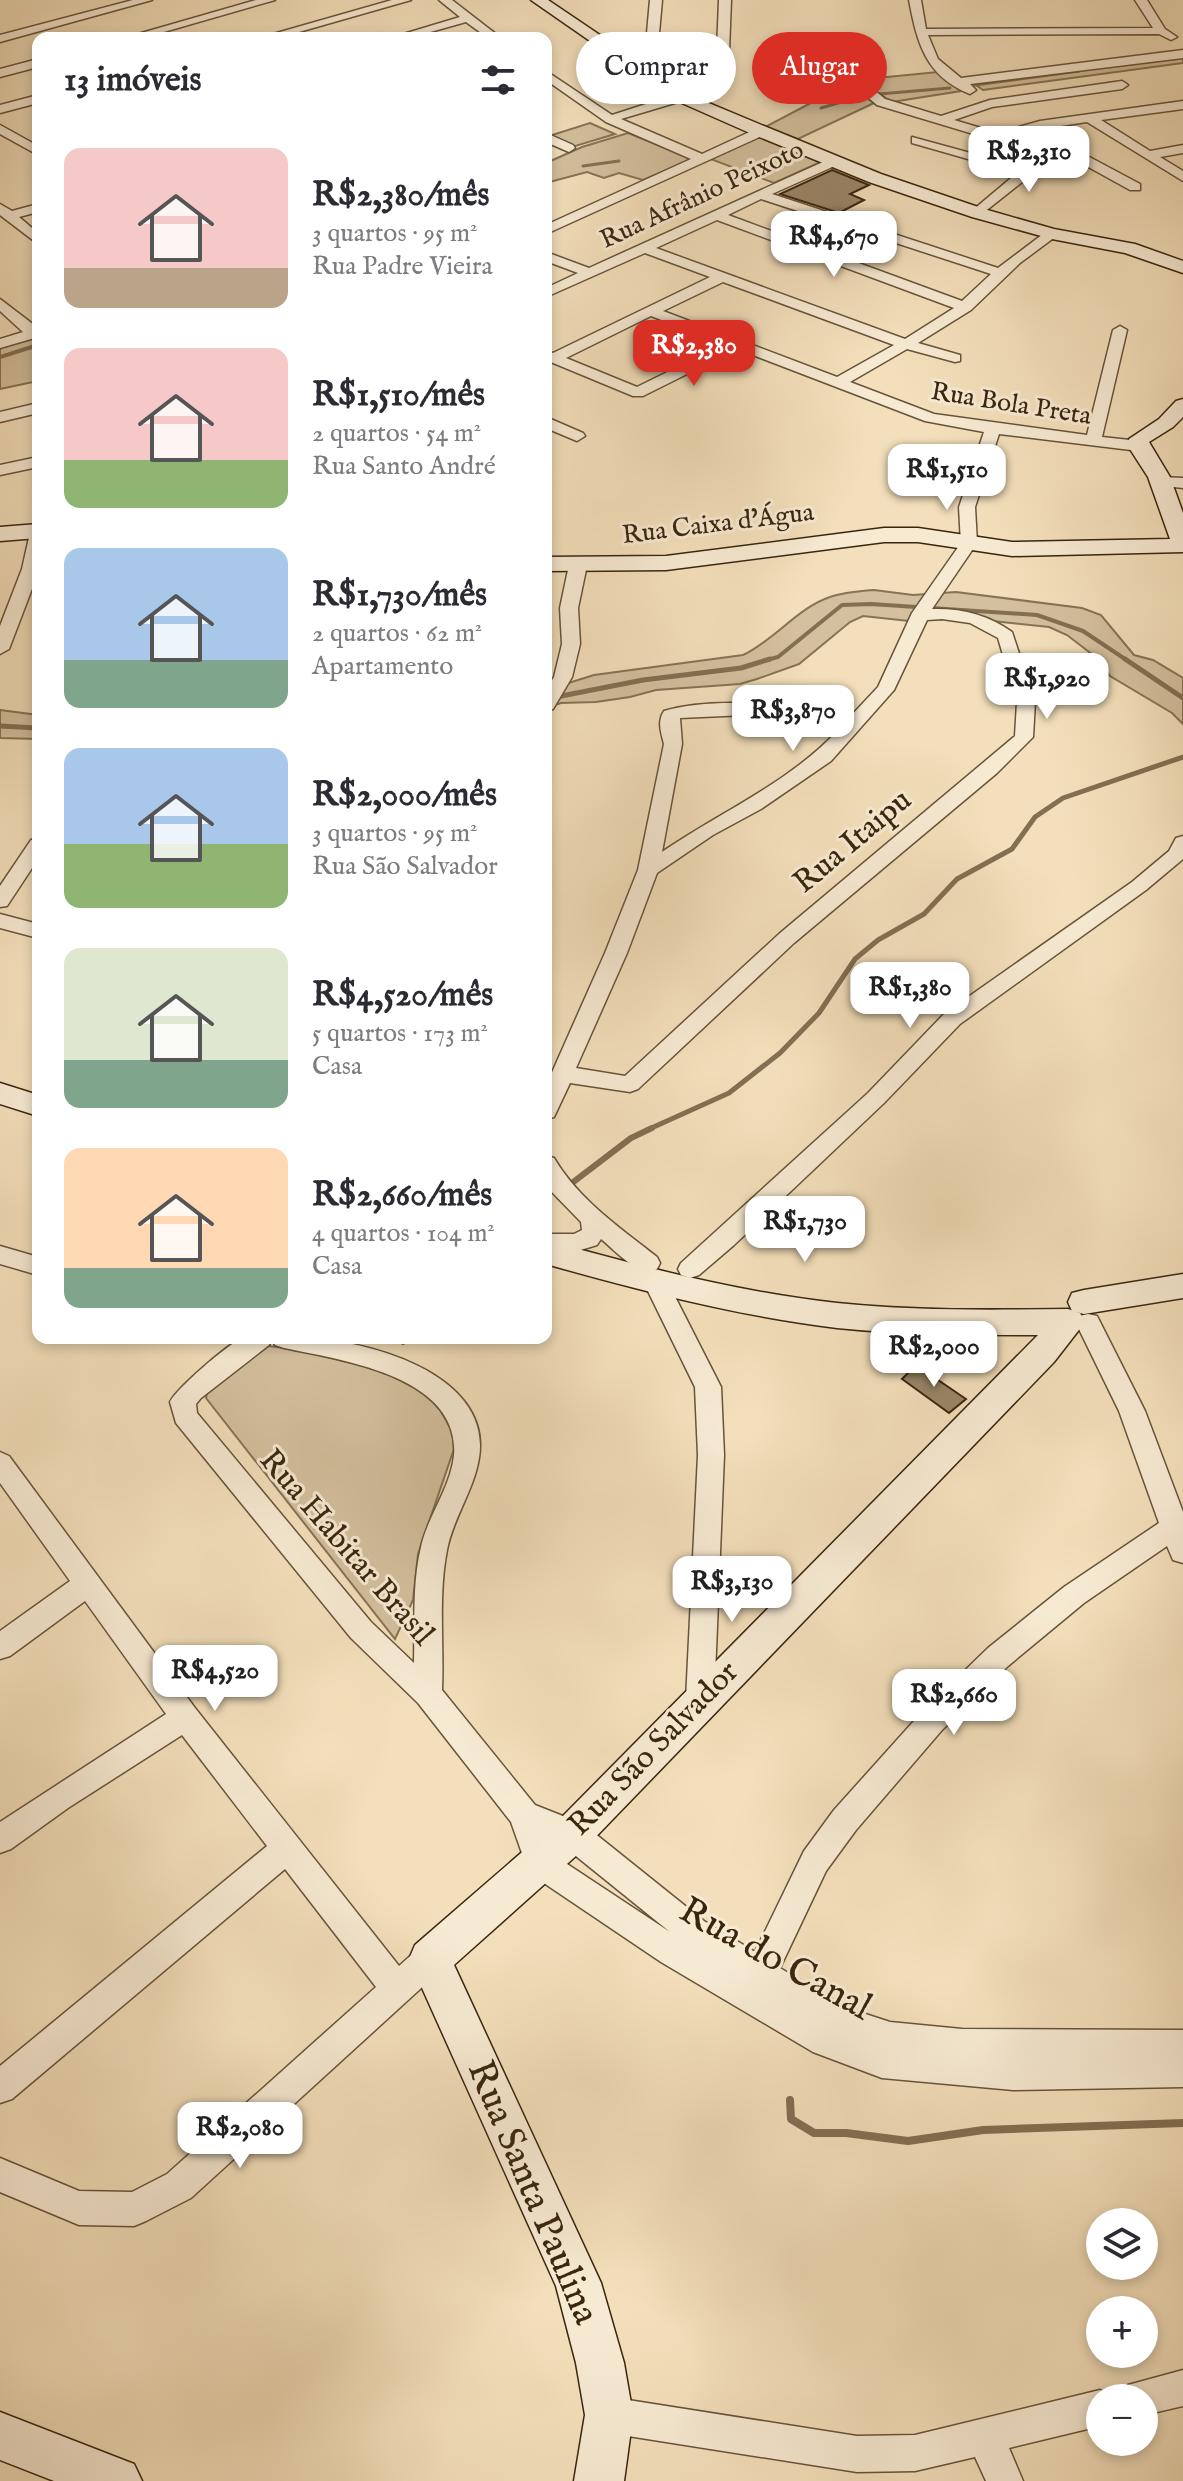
<!DOCTYPE html>
<html lang="pt">
<head>
<meta charset="utf-8">
<style>
  :root { --surface:#fff; --page:#f7f7f7; --text:#2b2b33; --muted:#7c7c81; --accent:#d93025 }
  body { margin:0; font-family:"IM FELL English",serif; background:var(--page); color:var(--text); height:100vh; display:flex; flex-direction:column; font-size:30px; white-space:nowrap }
  * { box-sizing:border-box; margin:0 }
  p { font-size:26px; color:var(--muted) }
  .icon { flex:none; width:44px; height:44px; fill:none; stroke:currentColor; stroke-width:2; stroke-linecap:round; stroke-linejoin:round }
  .map { position:relative; flex:1; overflow:hidden }
  .details { position:absolute; left:32px; top:32px; width:520px; height:1312px; display:flex; flex-direction:column; background:var(--surface); border-radius:16px; box-shadow:0 4px 12px #0003 }
  .details>* { flex:none }
  .hud { position:absolute; left:576px; top:32px; width:486px; height:72px; display:flex; gap:16px }
  .fabs { position:absolute; left:1086px; top:2208px; display:grid; gap:16px }
  .fabs a { display:grid; place-items:center; width:72px; height:72px; border-radius:50%; background:var(--surface); box-shadow:0 4px 12px #0003; font-size:40px }
  .price { position:absolute; translate:-50% -68px; padding:0 18px; border-radius:16px; background:#fff; color:#222; font-size:26px; line-height:52px; filter:drop-shadow(0 2px 4px #0008) }
  .price::after { content:''; position:absolute; left:50%; top:48px; width:24px; height:18px; margin-left:-12px; background:inherit; clip-path:polygon(0 0,100% 0,50% 100%) }
  .price.active { background:var(--accent); color:#fff }
  ul { padding:0; list-style:none }
  li { display:flex; align-items:center; gap:24px; height:200px; padding:0 32px }
  li span { display:grid; place-items:center; flex:none; width:224px; height:160px; border-radius:16px; color:#555 }
  li>.icon { margin-inline-start:auto }
  span .icon { width:96px; height:96px; fill:#fffc; stroke-width:1 }
  li b { font-size:34px }
  h2 { display:flex; justify-content:space-between; align-items:center; height:96px; padding:0 32px; font-size:34px }
  .pill { padding:0 28px; border-radius:36px; background:var(--surface); box-shadow:0 4px 12px #0003; font-size:28px; line-height:72px }
  .pill.active { background:var(--accent); color:#fff }
  .map>svg:first-child { display:block }
  .green { fill:#d4c09e; stroke:#877356; stroke-width:2 }
  .lines { fill:none; stroke-linecap:round; stroke-linejoin:round }
  .stream-far4 { stroke:#836f52; stroke-width:3 }
  .stream-far3 { stroke:#836f52; stroke-width:4 }
  .stream-far2 { stroke:#836f52; stroke-width:5 }
  .stream-far1 { stroke:#836f52; stroke-width:6 }
  .stream { stroke:#836f52; stroke-width:8 }
  .building { fill:#9a8668; stroke:#3a260e; stroke-width:2 }
  .street-casing { stroke:#685439; stroke-width:3 }
  .secondary-casing { stroke:#3a260e; stroke-width:3 }
  .street { fill:#f7ead3; fill-rule:evenodd }
  .secondary { fill:#f7ead3; fill-rule:evenodd }
  .labels { text-anchor:middle; dominant-baseline:central; stroke-width:6; stroke-linejoin:round; paint-order:stroke }
  .far-street-label { font-size:26px; fill:#3a260e; stroke:#f7ead3 }
  .street-label { font-size:32px; fill:#3a260e; stroke:#f7ead3 }
  .near-street-label { font-size:38px; fill:#3a260e; stroke:#f7ead3 }
</style>
</head>
<body>
<div class="map">
<svg width="1183" height="2481" viewBox="0 0 1183 2481">
  <rect width="100%" height="100%" fill="#f3dfbb"/>
  <filter id="stains"><feTurbulence type="fractalNoise" baseFrequency=".0025" numOctaves="4"/><feColorMatrix values="0 0 0 0 .2 0 0 0 0 .09 0 0 0 0 .02 0 0 0 .5 -.17"/></filter>
  <radialGradient id="worn" r=".72"><stop offset=".6" stop-color="#630" stop-opacity="0"/><stop offset="1" stop-color="#630" stop-opacity=".3"/></radialGradient>
  <g class="green">
    <polygon points="1183,55 1183,63 983,90 973,83"/>
    <polygon points="938,72 961,91 892,102 875,91 866,79"/>
    <polygon points="857,91 874,103 798,139 765,127 824,96"/>
    <polygon points="590,123 615,134 572,147 549,136"/>
    <polygon points="628,133 693,159 643,180 619,173 604,178 587,172 546,183 546,163 582,147"/>
    <polygon points="762,136 825,160 774,183 708,158"/>
    <polygon points="38,335 38,381 0,389 0,348"/>
    <path d="M874,590L913,595L956,592L1082,608L1101,615L1134,655L1153,660L1183,678V724L1172,713L1110,676L1093,655L1067,635L1049,627L964,618L909,621L863,616L850,622L799,664L757,679L740,684L656,690L630,697L596,702L561,703L546,708V690L594,675L743,655C775,640 797,608 830,597C844,592 859,591 874,590Z"/>
    <polygon points="0,710 38,715 38,739 0,738"/>
    <path d="M265,1346C292,1346 409,1375 427,1392C439,1404 448,1425 457,1440L418,1554L413,1600L395,1639L206,1398L208,1388Z"/>
  </g>
  <g class="lines">
    <g class="stream-far4">
      <polyline points="975,85 1079,71"/>
      <polyline points="879,94 950,88"/>
      <polyline points="821,108 862,96"/>
      <polyline points="583,166 619,161"/>
    </g>
    <g class="stream-far3">
      <polyline points="0,357 38,345"/>
      <polyline points="763,661 778,657 842,605 871,604 1037,615 1083,631 1128,661"/>
    </g>
    <g class="stream-far2">
      <polyline points="1125,659 1183,698"/>
      <polyline points="546,699 643,680 741,668 770,659"/>
      <polyline points="0,726 38,728"/>
      <polyline points="647,1130 729,1093 780,1053 819,1013 855,959 878,940 924,914 957,879 1012,849 1035,817 1063,798 1183,757"/>
    </g>
    <g class="stream-far1">
      <polyline points="572,1183 631,1138 652,1128"/>
      <polyline points="403,1342 407,1338"/>
    </g>
    <polyline class="stream" points="790,2100 791,2119 814,2133 846,2133 908,2141 983,2130 1183,2123"/>
  </g>
  <g class="building">
    <polygon points="832,170 869,185 850,194 864,200 839,213 780,194"/>
    <polygon points="916,1365 966,1399 949,1413 902,1379"/>
  </g>
  <g class="lines">
    <g class="street-casing">
      <g id="street">
        <polygon points="133,0 152,0 0,42 0,35"/>
        <polygon points="256,0 275,0 143,38 124,38"/>
        <polygon points="392,0 411,0 278,38 259,38"/>
        <polygon points="439,0 452,0 501,38 488,38 466,22 409,38 390,38 460,17"/>
        <polygon points="650,0 662,0 655,77 649,81 643,77"/>
        <polygon points="719,0 731,0 729,51 719,68 685,100 621,119 702,154 758,128 766,128 766,134 546,234 546,225 691,159 606,122 546,80 546,71 612,115 677,94 710,63 717,51"/>
        <path d="M909,0H921L926,29L1153,28L1135,0H1147L1165,29L1177,37L1171,40L1159,34L928,35L938,59L961,78L1183,50V58L970,84L976,90L970,94C925,76 917,42 909,0Z"/>
        <polygon points="801,41 838,44 867,84 885,99 941,116 990,100 1122,81 1128,85 1122,89 992,107 954,120 998,133 1040,121 1183,101 1183,109 1101,120 1150,151 1183,145 1183,153 1160,157 1183,171 1183,181 1087,122 1041,129 1012,137 1059,151 1040,139 1050,136 1140,184 1140,190 1130,190 1063,153 1063,158 1053,158 877,105 859,90 830,49 797,46 795,44"/>
        <polygon points="38,59 38,67 0,77 0,69"/>
        <polygon points="38,95 38,103 0,113 0,105"/>
        <polygon points="0,125 38,146 38,155 0,134"/>
        <polygon points="546,133 573,145 575,148 569,152 546,142"/>
        <polygon points="912,137 1025,168 1039,163 1045,167 1031,175 978,217 973,216 973,210 1017,173 912,143"/>
        <path d="M834,157L840,161L839,164L772,194L998,268L1047,231L1059,234L1020,263L971,310L918,343L960,355V361L955,362L907,349L850,382L934,414L1087,435L1113,330L1120,326L1127,330L1102,437L1139,441L1147,446L1139,451L999,434L975,507L977,543L932,609C961,608 989,615 1012,632L1035,702L1033,737L997,773L794,943L638,1089L630,1092L570,1083L554,1117L546,1119V1086L605,953L638,870L664,744C661,732 657,722 664,711C713,696 801,704 849,718L878,687L912,613L961,543L959,507L984,432L925,421L737,349L643,396H633L546,360V351L553,353L710,277L645,253L546,297V288L578,273L546,261V252L589,268ZM761,199L991,274L962,301L728,215ZM717,220L954,308L905,339L656,248ZM723,282L894,345L837,377L663,311ZM651,316L724,344L637,387L566,358ZM942,619L970,623L998,638L1017,702L1015,736L779,934L625,1076L576,1068L627,953L657,873L713,835L761,809L831,761L894,690L927,620ZM746,715L800,719L840,728C791,782 722,811 662,852L682,744L680,718Z"/>
        <polygon points="0,204 12,211 38,204 38,212 19,217 38,233 38,244 0,215"/>
        <polygon points="0,299 38,328 38,337 0,348 0,339 23,332 0,311"/>
        <polygon points="38,403 38,413 0,422 0,412"/>
        <polygon points="546,417 583,433 585,436 577,441 546,428"/>
        <polygon points="38,457 38,467 0,475 0,465"/>
        <polygon points="1161,477 1183,478 1183,488 1155,485 1153,482"/>
        <polygon points="38,528 38,573 9,649 0,654 0,626 22,569 30,533"/>
        <polygon points="578,560 587,565 578,608 580,644 572,677 553,709 546,711 546,690 554,677 562,644 560,608 569,565"/>
        <polygon points="1183,836 1183,859 1146,890 960,1024 884,1103 734,1245 699,1275 690,1278 681,1275 678,1269 681,1263 868,1093 944,1014 1132,882 1169,851 1176,838"/>
        <polygon points="38,838 38,859 7,906 0,907 0,886 31,840"/>
        <polygon points="0,914 38,924 38,938 0,928"/>
        <path d="M546,1156L554,1158C579,1200 619,1227 657,1257L660,1263L657,1269C636,1276 616,1251 601,1239L597,1245L574,1252H546V1234H574L582,1230L581,1222L546,1186Z"/>
        <polygon points="0,1246 38,1257 38,1275 0,1264"/>
        <polygon points="655,1272 664,1275 721,1387 724,1455 714,1700 710,1709 700,1713 690,1709 686,1700 698,1455 695,1387 643,1281 646,1275"/>
        <path d="M1088,1314L1097,1316L1145,1411L1183,1512V1563L1173,1560L1167,1546L1084,1603L1008,1666L942,1730L856,1830L826,1871L780,1968L844,2007L890,2022L962,2029L1183,2030V2087L1013,2090L882,2078L813,2052L661,1962L529,1873L511,1822L418,1703L351,1638L176,1423L170,1402C177,1388 229,1343 243,1338C258,1333 282,1338 298,1338C362,1338 493,1372 479,1458C474,1490 453,1518 447,1550C438,1596 444,1644 442,1690L535,1805L583,1824L704,1921L755,1952L804,1851L834,1810L922,1712L988,1648L1064,1587L1159,1523L1119,1411L1076,1323L1079,1316ZM272,1339L275,1345L284,1348C341,1360 460,1376 454,1455C451,1487 428,1515 421,1547C412,1584 415,1625 414,1663L371,1622L197,1413L196,1404L201,1398L269,1345ZM547,1838L561,1844L670,1932L552,1854Z"/>
        <polygon points="0,1452 9,1456 195,1708 399,1966 419,1948 430,1944 441,1948 446,1959 441,1970 191,2198 146,2221 134,2226 79,2225 0,2192 0,2158 79,2191 132,2192 167,2174 376,1987 285,1869 12,2099 0,2103 0,2066 267,1846 182,1735 68,1808 11,1849 0,1853 0,1822 166,1714 85,1601 10,1656 0,1659 0,1631 70,1581 0,1483"/>
        <polygon points="1183,2370 1183,2406 1144,2415 1144,2398 1123,2398 1128,2385"/>
        <polygon points="1100,2390 1114,2398 1100,2398 1100,2426 1009,2448 1023,2481 986,2481 975,2457 915,2471 857,2472 609,2433 596,2428 591,2415 596,2402 609,2397 857,2436 915,2435"/>
      </g>
    </g>
    <g class="secondary-casing">
      <g id="secondary">
        <polygon points="531,0 548,0 687,94 764,126 881,174 984,209 1054,229 1135,244 1183,261 1183,273 1125,253 1052,239 972,217 869,182 752,134 675,100"/>
        <polygon points="1183,399 1183,417 1173,427 1149,442 1170,477 1183,513 1183,552 1012,556 918,542 884,542 666,570 546,571 546,557 666,556 884,528 918,528 1012,542 1170,539 1148,477 1128,446 1129,439 1159,419 1176,401"/>
        <polygon points="38,524 38,538 0,541 0,527"/>
        <polygon points="0,1083 38,1095 38,1116 0,1104"/>
        <path d="M546,1240C642,1267 738,1292 837,1303C914,1311 991,1310 1068,1309L1080,1313L1085,1322L1054,1362L586,1847L454,1965L601,2283L624,2363L633,2415L624,2481H574L585,2415L576,2363L556,2286L409,1959L415,1945L558,1821L1038,1335C971,1335 904,1335 837,1328C738,1316 642,1291 546,1264Z"/>
        <polygon points="1183,1274 1183,1298 1084,1314 1072,1311 1068,1302 1072,1293 1084,1290"/>
        <polygon points="0,2412 134,2464 142,2481 54,2481 0,2460"/>
      </g>
    </g>
    <use href="#street" class="street"/>
    <use href="#secondary" class="secondary"/>
  </g>
  <g class="labels">
    <g class="far-street-label">
      <text transform="translate(702 195) rotate(-25)">Rua Afrânio Peixoto</text>
      <text transform="translate(1011 404) rotate(9)">Rua Bola Preta</text>
      <text transform="translate(718 524) rotate(-7)">Rua Caixa d'Água</text>
    </g>
    <g class="street-label">
      <text transform="translate(853 842) rotate(-40)">Rua Itaipu</text>
      <text transform="translate(346 1548) rotate(49)">Rua Habitar Brasil</text>
      <text transform="translate(654 1749) rotate(-46)">Rua São Salvador</text>
    </g>
    <g class="near-street-label">
      <text transform="translate(775 1960) rotate(29)">Rua do Canal</text>
      <text transform="translate(532 2193) rotate(67)">Rua Santa Paulina</text>
    </g>
  </g>
  <rect width="100%" height="100%" filter="url(#stains)"/>
  <rect width="100%" height="100%" fill="url(#worn)"/>
</svg>
<div class="fabs">
<a><svg class="icon" aria-label="layers" viewBox="0 0 24 24"><path d="M12 4l9 5-9 5-9-5zM3 14l9 5 9-5"/></svg></a>
<a>+</a>
<a>−</a>
</div>
<b class="price" style="left:1029px;top:194px">R$2,310</b>
<b class="price" style="left:834px;top:279px">R$4,670</b>
<b class="price active" style="left:694px;top:388px">R$2,380</b>
<b class="price" style="left:947px;top:512px">R$1,510</b>
<b class="price" style="left:1047px;top:721px">R$1,920</b>
<b class="price" style="left:793px;top:753px">R$3,870</b>
<b class="price" style="left:910px;top:1030px">R$1,380</b>
<b class="price" style="left:805px;top:1264px">R$1,730</b>
<b class="price" style="left:934px;top:1389px">R$2,000</b>
<b class="price" style="left:732px;top:1624px">R$3,130</b>
<b class="price" style="left:215px;top:1713px">R$4,520</b>
<b class="price" style="left:954px;top:1737px">R$2,660</b>
<b class="price" style="left:240px;top:2170px">R$2,080</b>
<div class="hud">
<a class="pill">Comprar</a>
<a class="pill active">Alugar</a>
</div>
<section class="details">
<h2>13 imóveis<svg class="icon" aria-label="filters" viewBox="0 0 24 24"><path d="M4 7h16M4 17h16"/><circle cx="9" cy="7" r="2"/><circle cx="15" cy="17" r="2"/></svg></h2>
<ul>
<li><span style="background:linear-gradient(#f6c9c9 75%,#b9a48a 0)"><svg class="icon" aria-label="home" viewBox="0 0 24 24"><path d="M3 11l9-7 9 7M6 9v11h12V9"/></svg></span><div><b>R$2,380/mês</b><p>3 quartos · 95 m²</p><p>Rua Padre Vieira</p></div></li>
<li><span style="background:linear-gradient(#f6c9c9 70%,#8fb573 0)"><svg class="icon" aria-label="home" viewBox="0 0 24 24"><path d="M3 11l9-7 9 7M6 9v11h12V9"/></svg></span><div><b>R$1,510/mês</b><p>2 quartos · 54 m²</p><p>Rua Santo André</p></div></li>
<li><span style="background:linear-gradient(#a9c7e8 70%,#7fa58c 0)"><svg class="icon" aria-label="home" viewBox="0 0 24 24"><path d="M3 11l9-7 9 7M6 9v11h12V9"/></svg></span><div><b>R$1,730/mês</b><p>2 quartos · 62 m²</p><p>Apartamento</p></div></li>
<li><span style="background:linear-gradient(#a9c7e8 60%,#8fb573 0)"><svg class="icon" aria-label="home" viewBox="0 0 24 24"><path d="M3 11l9-7 9 7M6 9v11h12V9"/></svg></span><div><b>R$2,000/mês</b><p>3 quartos · 95 m²</p><p>Rua São Salvador</p></div></li>
<li><span style="background:linear-gradient(#dfe7d0 70%,#7fa58c 0)"><svg class="icon" aria-label="home" viewBox="0 0 24 24"><path d="M3 11l9-7 9 7M6 9v11h12V9"/></svg></span><div><b>R$4,520/mês</b><p>5 quartos · 173 m²</p><p>Casa</p></div></li>
<li><span style="background:linear-gradient(#ffd9b3 75%,#7fa58c 0)"><svg class="icon" aria-label="home" viewBox="0 0 24 24"><path d="M3 11l9-7 9 7M6 9v11h12V9"/></svg></span><div><b>R$2,660/mês</b><p>4 quartos · 104 m²</p><p>Casa</p></div></li>
</ul>
</section>
</div>
</body>
</html>
